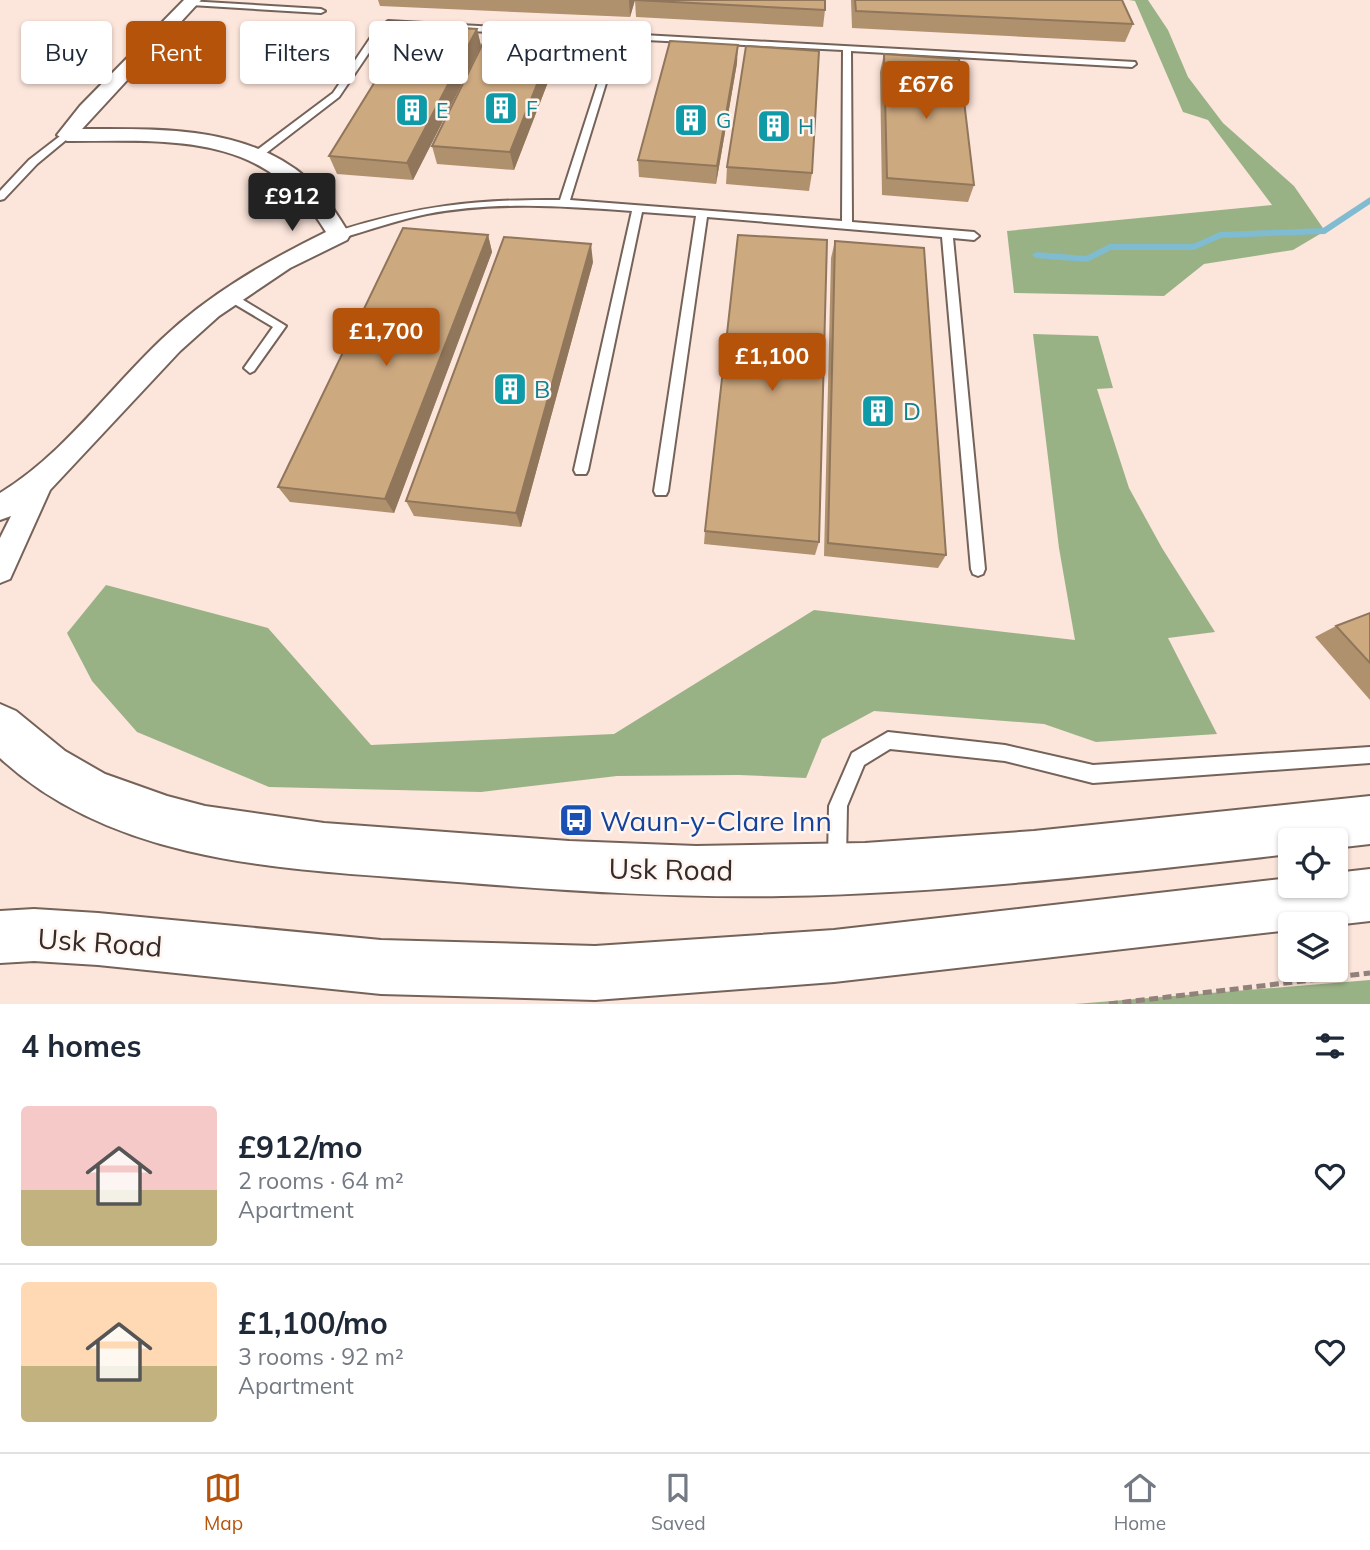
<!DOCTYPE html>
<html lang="en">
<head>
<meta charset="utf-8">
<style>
  :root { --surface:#fff; --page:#f2f2f3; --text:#1f2937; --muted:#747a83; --line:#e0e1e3; --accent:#b45309 }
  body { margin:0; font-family:Mulish,sans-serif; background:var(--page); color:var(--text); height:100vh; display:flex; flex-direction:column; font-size:26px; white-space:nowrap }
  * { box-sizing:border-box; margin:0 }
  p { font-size:23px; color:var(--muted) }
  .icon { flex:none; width:38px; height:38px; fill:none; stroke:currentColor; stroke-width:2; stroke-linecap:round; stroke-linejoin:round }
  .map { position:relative; height:1004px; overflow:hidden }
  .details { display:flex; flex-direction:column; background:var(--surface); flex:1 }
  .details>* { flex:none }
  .hud { position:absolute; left:21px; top:21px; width:700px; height:63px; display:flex; gap:14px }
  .buttons { position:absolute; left:1278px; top:828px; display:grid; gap:14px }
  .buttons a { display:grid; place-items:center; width:70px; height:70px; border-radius:7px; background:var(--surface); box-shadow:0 2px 5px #0004; font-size:35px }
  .price { position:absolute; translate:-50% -60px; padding:0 16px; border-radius:7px; background:var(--accent); color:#fff; font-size:23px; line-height:46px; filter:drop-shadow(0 2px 4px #0008) }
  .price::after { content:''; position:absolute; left:50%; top:42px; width:21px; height:16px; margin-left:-10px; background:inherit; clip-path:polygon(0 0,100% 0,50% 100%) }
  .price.active { background:#222; color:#fff }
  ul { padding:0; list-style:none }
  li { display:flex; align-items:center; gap:21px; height:175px; padding:0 21px }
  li+li { border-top:2px solid var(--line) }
  li span { display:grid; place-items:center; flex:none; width:196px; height:140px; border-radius:7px; color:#555 }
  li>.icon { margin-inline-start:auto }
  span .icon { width:84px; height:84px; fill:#fffc; stroke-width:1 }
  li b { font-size:30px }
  h2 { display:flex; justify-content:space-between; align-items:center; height:84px; padding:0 21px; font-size:30px }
  .pill { padding:0 24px; border-radius:7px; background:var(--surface); box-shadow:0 2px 5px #0004; font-size:24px; line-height:63px }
  .pill.active { background:var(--accent); color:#fff }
  .tab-bar { display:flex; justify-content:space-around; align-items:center; height:98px; border-top:2px solid var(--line); background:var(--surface); font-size:19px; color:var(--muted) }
  .tab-bar a { display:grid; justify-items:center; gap:4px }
  .tab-bar .active { color:var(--accent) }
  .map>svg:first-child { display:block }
  .forest { fill:#99b285 }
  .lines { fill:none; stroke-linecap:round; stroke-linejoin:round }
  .stream { fill:#7fbbd1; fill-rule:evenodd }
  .service-casing { stroke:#756259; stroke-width:4 }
  .minor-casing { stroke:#756259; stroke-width:4 }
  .trunk-casing { stroke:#756259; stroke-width:4 }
  .path { stroke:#90817b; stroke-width:5; stroke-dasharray:9 4.5; stroke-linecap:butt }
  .service { fill:#fff; fill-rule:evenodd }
  .minor { fill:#fff; fill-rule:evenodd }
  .trunk { fill:#fff; fill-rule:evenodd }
  .wall { fill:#b0916e }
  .shaded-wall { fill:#90765a }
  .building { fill:#cda980; stroke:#90765a; stroke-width:2 }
  .labels { text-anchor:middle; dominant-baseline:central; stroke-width:5; stroke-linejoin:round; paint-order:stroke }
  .far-culture-label { font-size:21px; fill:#0d838f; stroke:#fff5f1; text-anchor:start }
  .culture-label { font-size:24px; fill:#0d838f; stroke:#fff5f1; text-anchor:start }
  .near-transit-label { font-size:28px; fill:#164399; stroke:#fff5f1; text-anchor:start }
  .near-street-label { font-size:28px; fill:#352c29; stroke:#fff5f1 }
</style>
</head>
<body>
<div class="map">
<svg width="1370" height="1004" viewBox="0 0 1370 1004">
  <rect width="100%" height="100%" fill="#fce5db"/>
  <g class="forest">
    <polygon points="1129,0 1148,0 1168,30 1188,77 1223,123 1294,186 1325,231 1293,250 1204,264 1164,296 1014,293 1007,231 1272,205 1208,120 1183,112 1135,1"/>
    <polygon points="1033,334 1098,336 1113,388 1097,389 1129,488 1162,548 1215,632 1168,638 1217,734 1096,742 1044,724 874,711 822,739 806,778 739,775 617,776 481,792 269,787 137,732 92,681 67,633 106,585 268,628 371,745 614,734 814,610 1075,640 1059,548"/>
    <polygon points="1370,980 1370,1004 1075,1004"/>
  </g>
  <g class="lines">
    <polygon class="stream" points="1370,197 1370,204 1325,234 1221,238 1194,250 1111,250 1087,262 1036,258 1032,255 1036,252 1086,256 1110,244 1193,244 1220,232 1323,228"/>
    <g class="service-casing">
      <g id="service">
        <polygon points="188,1 321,9 325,11 321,13 191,5 188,5"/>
        <path d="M388,21L1135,62L1136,64L1132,67L851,51L852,222L974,232L979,236L974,240L953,238L985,569L983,574L978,576L973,574L971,569L942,237L707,217L668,491L666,495H656L654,491L696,216L642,212L588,470L586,474H576L574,470L632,211C564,206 495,201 427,214C397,220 369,230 339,239L334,235L335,232C415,206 476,199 560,200L603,67L607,64L611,67L570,200L842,221L843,50L390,27L381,35L339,97L261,157H253V153L333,93L375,31Z"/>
        <polygon points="64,133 72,135 37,164 4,199 0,200 0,191 29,160"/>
        <polygon points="230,292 286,326 254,371 250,373 244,368 273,327 226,299 226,293"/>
        <polygon points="888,732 1005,745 1093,765 1370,747 1370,763 1093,783 1005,761 890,749 864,765 847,806 846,860 843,866 837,869 831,866 828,860 829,806 852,753"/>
      </g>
    </g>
    <g class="minor-casing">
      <path id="minor" d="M184,0H201L82,129C158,129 246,125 308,179C325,194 338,216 350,235L347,240L290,268L219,316L180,351L50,490L10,579L0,583V538L11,516L0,520V493C63,455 108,390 162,339C209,294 267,261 326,232C265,131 172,141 67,141L57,135L80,106Z"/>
    </g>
    <g class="trunk-casing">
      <g id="trunk">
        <path d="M0,704L16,711L65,751L105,774L167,796L205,806L324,823L569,841L696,846L865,843L1034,831L1370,796V844L1335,848V840H1290V854C1121,873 952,893 782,896C669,898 557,890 444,881C293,869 118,867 0,758Z"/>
        <polygon points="1370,869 1370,921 1335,925 1290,924 1290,930 834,982 595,1000 381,994 98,965 34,961 0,963 0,911 34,909 98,913 381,940 595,946 834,930 1290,878 1290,886 1335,886 1335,873"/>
      </g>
    </g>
    <polyline class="path" points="1109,1004 1370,973"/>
    <use href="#service" class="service"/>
    <use href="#minor" class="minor"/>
    <use href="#trunk" class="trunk"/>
  </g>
  <g class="wall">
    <polygon points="378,0 635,0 630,17 380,6"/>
    <polygon points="635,0 825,10 823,27 636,17"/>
    <polygon points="851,0 1122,0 1133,24 1125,42 852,28"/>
    <polygon points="477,29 481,46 413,180 337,174 329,156"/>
    <polygon points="557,34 560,51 514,170 437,164 432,146"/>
    <polygon points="884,54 974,185 968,202 882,195 880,72"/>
    <polygon points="737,63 716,184 639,177 638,160"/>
    <polygon points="727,167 812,173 809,191 726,184"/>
    <polygon points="488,235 492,252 394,513 290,502 278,487"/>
    <polygon points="835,241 946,555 938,568 824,556 831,258"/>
    <polygon points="593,262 521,527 414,516 406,501"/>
    <polygon points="705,531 819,542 815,555 704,544"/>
    <polygon points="1370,613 1370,700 1315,637 1336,626"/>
  </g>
  <g class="shaded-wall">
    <polygon points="629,0 635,0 630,17"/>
    <polygon points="477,29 481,46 413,180 407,163"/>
    <polygon points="557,34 560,51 514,170 510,152"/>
    <polygon points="738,45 737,63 716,184 717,166"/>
    <polygon points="488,235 492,252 394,513 385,499"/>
    <polygon points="591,244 593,262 521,527 516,513"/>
  </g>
  <g class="building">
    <polygon points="635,0 825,0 825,10"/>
    <polygon points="855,0 1122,0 1133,24 856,11"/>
    <polygon points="410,25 477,29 407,163 329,156"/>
    <polygon points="490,29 557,34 510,152 432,146"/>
    <polygon points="670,41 738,45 717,166 638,160"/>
    <polygon points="746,46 819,51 812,173 727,167"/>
    <polygon points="884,54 959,59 974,185 887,178"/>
    <polygon points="403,228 488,235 385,499 278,487"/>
    <polygon points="738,235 827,240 819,542 705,531"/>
    <polygon points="504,237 591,244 516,513 406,501"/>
    <polygon points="835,241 924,248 946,555 828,543"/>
    <polygon points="1370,613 1370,663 1336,626"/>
  </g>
  <defs>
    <g id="building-square" transform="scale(1.75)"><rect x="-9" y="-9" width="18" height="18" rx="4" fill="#0f9aa8" stroke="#fff5f1"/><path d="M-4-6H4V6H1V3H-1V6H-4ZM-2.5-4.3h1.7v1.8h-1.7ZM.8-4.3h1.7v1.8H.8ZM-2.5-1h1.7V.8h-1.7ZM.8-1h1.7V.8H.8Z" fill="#fff"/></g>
    <g id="bus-square" transform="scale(1.75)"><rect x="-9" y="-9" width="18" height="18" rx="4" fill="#1a4fb4" stroke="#fff5f1"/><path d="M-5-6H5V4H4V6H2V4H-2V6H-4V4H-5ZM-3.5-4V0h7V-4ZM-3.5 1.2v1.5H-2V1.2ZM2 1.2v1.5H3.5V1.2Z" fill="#fff"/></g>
  </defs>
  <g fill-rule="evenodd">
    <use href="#building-square" x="501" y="108"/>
    <use href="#building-square" x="412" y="110"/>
    <use href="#building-square" x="691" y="120"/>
    <use href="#building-square" x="774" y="126"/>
    <use href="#building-square" x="510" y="389"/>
    <use href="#building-square" x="878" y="411"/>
    <use href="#bus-square" x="576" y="820"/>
  </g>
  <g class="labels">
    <g class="far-culture-label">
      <text x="526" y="108">F</text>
      <text x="436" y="110">E</text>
      <text x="716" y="120">G</text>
      <text x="798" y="126">H</text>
    </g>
    <g class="culture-label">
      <text x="534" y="389">B</text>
      <text x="903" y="411">D</text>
    </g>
    <g class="near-transit-label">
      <text x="600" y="820">Waun-y-Clare Inn</text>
    </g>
    <g class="near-street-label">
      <text transform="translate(671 869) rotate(1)">Usk Road</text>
      <text transform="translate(100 942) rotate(4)">Usk Road</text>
    </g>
  </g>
</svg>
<div class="buttons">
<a><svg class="icon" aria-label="locate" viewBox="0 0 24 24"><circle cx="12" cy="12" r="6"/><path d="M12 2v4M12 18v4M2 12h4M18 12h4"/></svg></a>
<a><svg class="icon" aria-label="layers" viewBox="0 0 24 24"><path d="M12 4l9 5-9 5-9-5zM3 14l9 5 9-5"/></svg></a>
</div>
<b class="price" style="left:926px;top:121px">£676</b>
<b class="price active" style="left:292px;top:233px">£912</b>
<b class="price" style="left:386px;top:368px">£1,700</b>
<b class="price" style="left:772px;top:393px">£1,100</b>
<div class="hud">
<a class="pill">Buy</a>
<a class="pill active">Rent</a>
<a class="pill">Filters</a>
<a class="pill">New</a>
<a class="pill">Apartment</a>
</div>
</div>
<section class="details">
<h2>4 homes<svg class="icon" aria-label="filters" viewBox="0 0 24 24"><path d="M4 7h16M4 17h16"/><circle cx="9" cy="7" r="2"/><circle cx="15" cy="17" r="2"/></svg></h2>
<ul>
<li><span style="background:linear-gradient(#f6c9c9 60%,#c2b280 0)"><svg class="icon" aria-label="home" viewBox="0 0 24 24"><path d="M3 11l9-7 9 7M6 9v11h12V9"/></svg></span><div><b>£912/mo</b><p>2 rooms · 64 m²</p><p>Apartment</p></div><svg class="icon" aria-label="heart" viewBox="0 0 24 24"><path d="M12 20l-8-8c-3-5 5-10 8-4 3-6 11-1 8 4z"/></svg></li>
<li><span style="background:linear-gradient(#ffd9b3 60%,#c2b280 0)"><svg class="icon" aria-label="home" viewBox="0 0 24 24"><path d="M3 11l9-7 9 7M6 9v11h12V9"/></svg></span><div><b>£1,100/mo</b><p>3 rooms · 92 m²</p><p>Apartment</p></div><svg class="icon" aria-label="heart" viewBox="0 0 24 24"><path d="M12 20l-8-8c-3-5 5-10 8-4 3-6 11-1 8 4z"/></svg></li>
</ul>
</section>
<nav class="tab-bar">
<a class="active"><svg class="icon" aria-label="map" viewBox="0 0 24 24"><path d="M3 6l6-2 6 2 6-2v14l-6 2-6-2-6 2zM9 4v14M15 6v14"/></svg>Map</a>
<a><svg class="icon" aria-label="saved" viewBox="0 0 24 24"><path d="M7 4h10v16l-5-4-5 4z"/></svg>Saved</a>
<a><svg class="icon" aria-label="home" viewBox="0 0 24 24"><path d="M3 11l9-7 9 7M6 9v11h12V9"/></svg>Home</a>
</nav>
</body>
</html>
